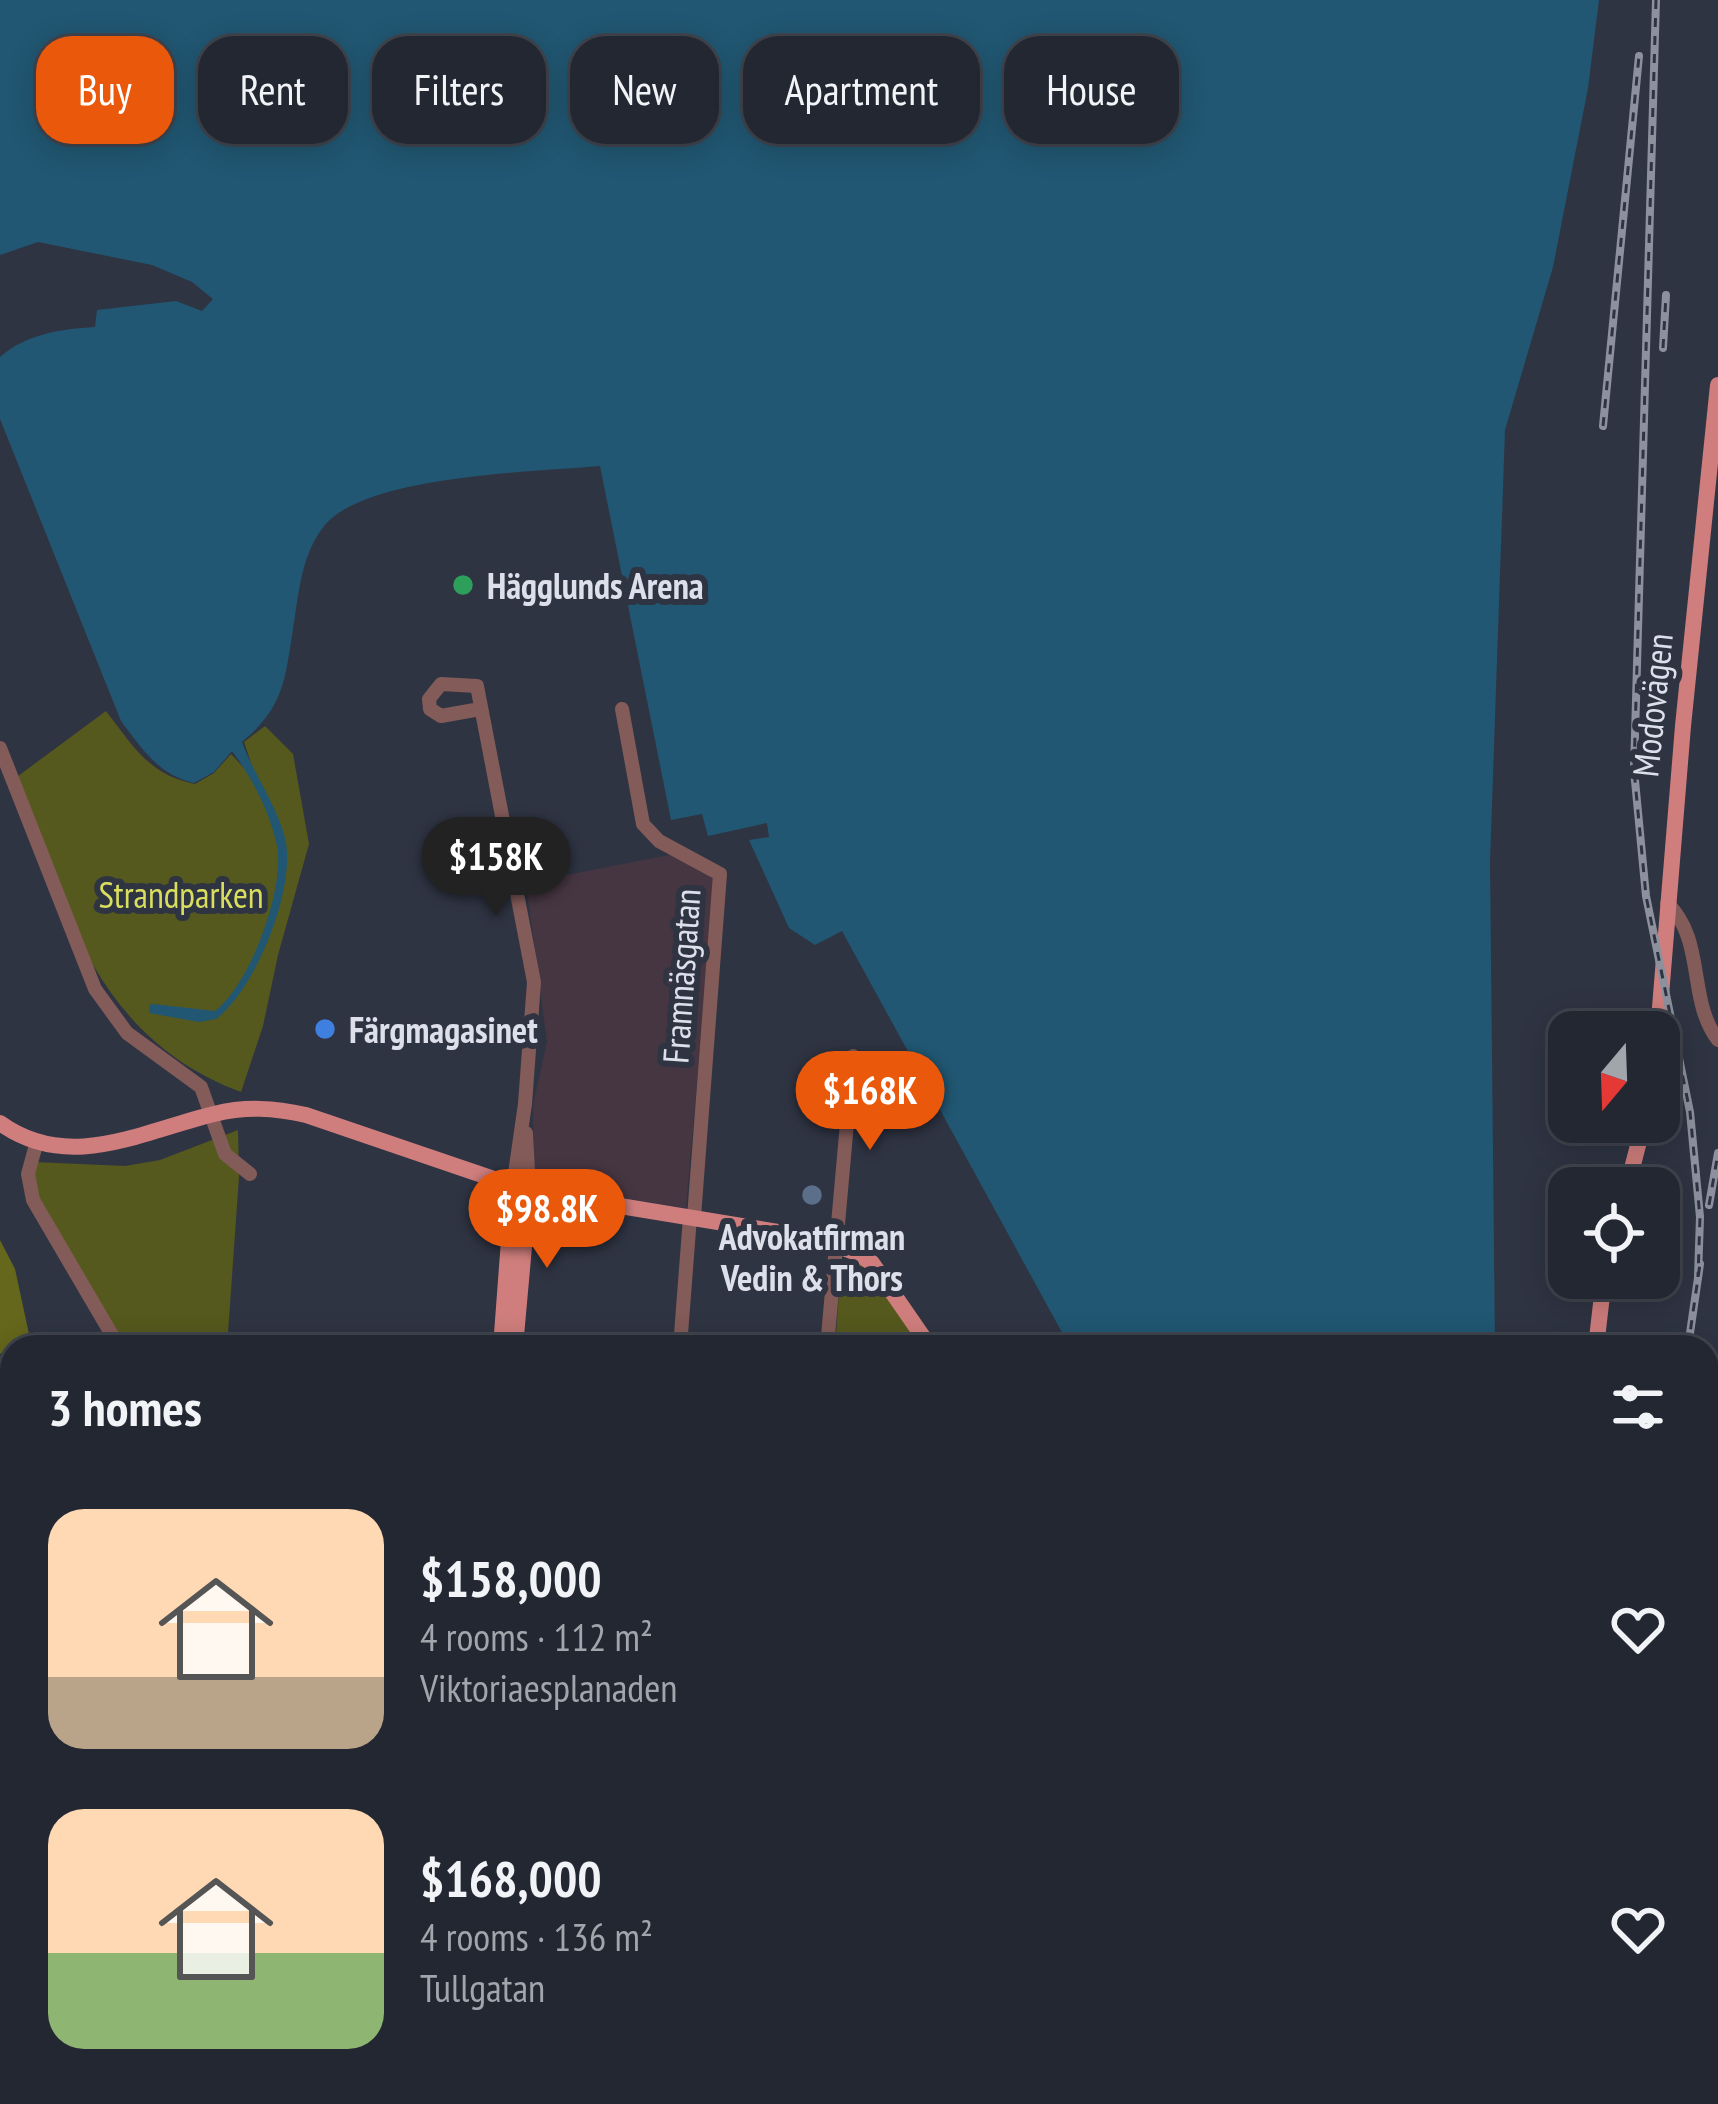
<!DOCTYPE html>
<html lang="en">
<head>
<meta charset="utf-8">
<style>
  :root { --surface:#232732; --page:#2b2f3a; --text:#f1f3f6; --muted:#a3a5ac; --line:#40444d; --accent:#ea580c }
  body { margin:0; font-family:"PT Sans Narrow",sans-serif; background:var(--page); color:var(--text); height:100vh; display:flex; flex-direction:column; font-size:45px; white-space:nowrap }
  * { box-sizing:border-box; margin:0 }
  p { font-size:39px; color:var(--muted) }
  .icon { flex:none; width:66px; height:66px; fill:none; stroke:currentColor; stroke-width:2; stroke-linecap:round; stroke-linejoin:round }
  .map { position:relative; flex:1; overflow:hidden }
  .side { position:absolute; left:0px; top:1335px; width:1719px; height:771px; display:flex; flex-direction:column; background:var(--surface); border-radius:36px 36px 0 0; box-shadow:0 6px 30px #0003,0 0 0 3px var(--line) }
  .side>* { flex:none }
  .banner { position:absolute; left:36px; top:36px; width:1647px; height:108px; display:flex; gap:24px }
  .needle { width:78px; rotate:199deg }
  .fabs { position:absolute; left:1548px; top:1011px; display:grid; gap:24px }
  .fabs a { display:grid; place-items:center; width:132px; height:132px; border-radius:24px; background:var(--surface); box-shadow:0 6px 30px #0003,0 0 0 3px var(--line); font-size:60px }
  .price { position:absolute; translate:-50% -102px; padding:0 27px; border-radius:42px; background:var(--accent); color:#fff; font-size:39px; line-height:78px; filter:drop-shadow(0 3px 6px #0008) }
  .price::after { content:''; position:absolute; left:50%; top:72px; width:36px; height:27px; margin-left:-18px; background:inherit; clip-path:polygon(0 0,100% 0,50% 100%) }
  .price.selected { background:#222; color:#fff }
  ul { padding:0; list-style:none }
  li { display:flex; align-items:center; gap:36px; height:300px; padding:0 48px }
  li span { display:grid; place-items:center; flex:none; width:336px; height:240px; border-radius:36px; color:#555 }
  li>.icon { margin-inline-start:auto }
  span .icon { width:144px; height:144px; fill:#fffc; stroke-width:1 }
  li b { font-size:51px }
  h2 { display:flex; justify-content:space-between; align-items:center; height:144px; padding:0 48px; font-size:51px }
  .chip { padding:0 42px; border-radius:36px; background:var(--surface); box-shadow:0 6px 30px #0003,0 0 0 3px var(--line); font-size:42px; line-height:108px }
  .chip.selected { background:var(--accent); color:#fff }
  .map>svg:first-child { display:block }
  .commercial { fill:#463642 }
  .green { fill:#56591d }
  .forest { fill:#65671c }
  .water { fill:#215772 }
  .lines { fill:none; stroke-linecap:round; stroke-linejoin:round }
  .minor { stroke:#835b59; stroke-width:14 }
  .major { stroke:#cf7e7d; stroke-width:16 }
  .highway { stroke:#ed8b8a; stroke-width:21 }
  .rail-casing { stroke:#8d919e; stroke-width:8 }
  .rail { stroke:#2f3443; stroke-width:3; stroke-dasharray:9; stroke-linecap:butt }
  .leisure-dot { fill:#2e9e5b; stroke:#2f3443; stroke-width:4.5 }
  .shop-dot { fill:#3f7fe0; stroke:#2f3443; stroke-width:4.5 }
  .service-dot { fill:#5c6f8a; stroke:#2f3443; stroke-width:4.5 }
  .labels { text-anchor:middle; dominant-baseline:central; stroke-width:12; stroke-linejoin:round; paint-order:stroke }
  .poi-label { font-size:36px; font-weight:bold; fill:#dde0eb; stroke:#2f3443; text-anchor:start }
  .street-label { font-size:36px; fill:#dde0eb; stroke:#2f3443 }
  .park-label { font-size:36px; fill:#d9de5f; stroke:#2f3443 }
</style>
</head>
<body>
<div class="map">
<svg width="1718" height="2104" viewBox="0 0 1718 2104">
  <rect width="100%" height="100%" fill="#2f3443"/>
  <g class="commercial">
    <polygon points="674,854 715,876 686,1208 534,1184 533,1105 547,1042 526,883"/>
    <polygon points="463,2094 602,2094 601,2104 462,2104"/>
    <polygon points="625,2094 753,2094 752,2104 624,2104"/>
    <polygon points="764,2094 948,2094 947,2104 763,2104"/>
    <polygon points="968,2094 1053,2094 1053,2104 967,2104"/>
  </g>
  <g class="green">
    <path d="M106,711C133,746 149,775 195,784L214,773L231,754L244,768L251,763L244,742L265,726L293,754L309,844L278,955L263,1026L241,1092C96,1038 66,909 14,779Z"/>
    <polygon points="238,1130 239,1177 227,1347 124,1347 36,1199 34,1162 125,1166 160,1160"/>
    <path d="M850,1257C886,1274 901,1313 920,1347H835L841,1267Z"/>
    <polygon points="375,2094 430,2094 429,2104 374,2104"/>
  </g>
  <g class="forest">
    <polygon points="0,1240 15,1269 29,1334 0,1354"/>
    <polygon points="0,1464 12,1484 12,1605 0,1602"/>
    <polygon points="1718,1739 1718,1886 1707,1889 1707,1788"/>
    <polygon points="0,1904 7,1910 8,1962 12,1967 12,2094 19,2094 16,2104 0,2104"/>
    <polygon points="234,2094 307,2094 306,2099 281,2104 227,2104"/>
  </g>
  <path class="water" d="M0,0H1599L1588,88L1553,267L1505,430L1490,862L1495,1347H1070L842,931L815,945L789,928L749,840L769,837L767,823L708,836L702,814L671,820L600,466C535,472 367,475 325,525C301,554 299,593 293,629C285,680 284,707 242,742C254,775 276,804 285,838C297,887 256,989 216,1019L199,1022L149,1013V1005L153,1004L215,1011C250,985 285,889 277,846C270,812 252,778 232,751L214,772L194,783C159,775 142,749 121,721L0,419V357C26,334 61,329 95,327L97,310L176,301L202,311L213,299L192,282L152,265L38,242L0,255Z"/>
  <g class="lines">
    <g class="minor">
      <polyline points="480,709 441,716 430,709 429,699 441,684 477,686 534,982 525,1104 513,1187"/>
      <polyline points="622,709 643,824 659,841 720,874 694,1217"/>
      <polyline points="0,748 95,989 127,1033 201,1087 225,1154 250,1174"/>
      <path d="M1667,903C1706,940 1687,1000 1718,1040"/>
      <polyline points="526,1133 529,1191"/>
      <polyline points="37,1141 28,1174 33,1200 119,1347"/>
      <polyline points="680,1347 690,1217"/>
      <polyline points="827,1347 853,1056"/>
      <polyline points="0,1430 12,1449"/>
      <polyline points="153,2094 156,2104"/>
      <polyline points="1201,2094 1204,2104"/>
      <polyline points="1518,2094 1526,2104"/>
      <polyline points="1453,2102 1483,2094"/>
      <polyline points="80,2104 84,2094"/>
      <polyline points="365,2104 366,2094"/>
      <polyline points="443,2104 444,2094"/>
      <polyline points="611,2104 612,2094"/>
      <polyline points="757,2104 757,2094"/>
      <polyline points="957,2104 958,2094"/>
    </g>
    <g class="major">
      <polyline points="1658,1032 1683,726 1718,385"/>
      <path d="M0,1123C69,1173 143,1131 214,1114C246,1106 274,1108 306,1115L529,1191L815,1238L857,1253L872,1263L930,1347"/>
      <polyline points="1627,1188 1644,1122"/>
      <polyline points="501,1347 513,1187"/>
      <polyline points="515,1347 529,1191"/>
      <polyline points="1596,1347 1604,1278"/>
    </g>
    <g class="highway">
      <polyline points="1365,2094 1393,2104"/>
      <polyline points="191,2104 196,2094"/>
      <polyline points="209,2104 215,2094"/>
      <polyline points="1452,2104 1457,2094"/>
    </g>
    <g class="rail-casing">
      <g id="rail">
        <polyline points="1656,0 1634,770 1646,896 1690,1112 1700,1217 1698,1277"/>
        <polyline points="1663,348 1666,295"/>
        <polyline points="1603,426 1639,56"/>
        <polyline points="1709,1205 1718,1153"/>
        <polyline points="1688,1347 1700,1264"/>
        <polyline points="1649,2094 1649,2104"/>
      </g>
    </g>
    <use href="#rail" class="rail"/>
  </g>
  <circle class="leisure-dot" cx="463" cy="585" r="12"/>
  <circle class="shop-dot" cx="325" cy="1029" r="12"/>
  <circle class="service-dot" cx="812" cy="1195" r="12"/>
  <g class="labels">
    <g class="poi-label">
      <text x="487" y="585">Hägglunds Arena</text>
      <text x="349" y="1029">Färgmagasinet</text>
      <text x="812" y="1236" text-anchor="middle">Advokatfirman<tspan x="812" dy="41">Vedin &amp; Thors</tspan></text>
    </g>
    <g class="street-label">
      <text transform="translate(1652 705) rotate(-84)">Modovägen</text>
      <text transform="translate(681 976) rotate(-86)">Framnäsgatan</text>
    </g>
    <g class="park-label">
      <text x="181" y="894">Strandparken</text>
    </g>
  </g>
</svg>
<div class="fabs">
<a><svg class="needle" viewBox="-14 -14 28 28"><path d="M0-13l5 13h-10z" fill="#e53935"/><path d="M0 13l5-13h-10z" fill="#a3a5ac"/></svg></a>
<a><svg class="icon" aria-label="locate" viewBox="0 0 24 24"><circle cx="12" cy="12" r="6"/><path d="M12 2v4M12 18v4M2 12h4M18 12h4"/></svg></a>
</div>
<b class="price selected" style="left:496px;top:919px">$158K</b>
<b class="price" style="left:870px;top:1153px">$168K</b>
<b class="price" style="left:547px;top:1271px">$98.8K</b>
<div class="banner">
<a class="chip selected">Buy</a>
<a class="chip">Rent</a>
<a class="chip">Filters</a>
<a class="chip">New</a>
<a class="chip">Apartment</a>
<a class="chip">House</a>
</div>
<section class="side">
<h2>3 homes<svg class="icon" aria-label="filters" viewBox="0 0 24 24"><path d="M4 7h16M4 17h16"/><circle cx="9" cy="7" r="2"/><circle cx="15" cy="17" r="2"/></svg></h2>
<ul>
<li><span style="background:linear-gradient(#ffd9b3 70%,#b9a48a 0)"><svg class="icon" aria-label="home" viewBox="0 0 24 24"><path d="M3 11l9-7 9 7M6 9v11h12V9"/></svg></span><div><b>$158,000</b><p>4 rooms · 112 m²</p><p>Viktoriaesplanaden</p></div><svg class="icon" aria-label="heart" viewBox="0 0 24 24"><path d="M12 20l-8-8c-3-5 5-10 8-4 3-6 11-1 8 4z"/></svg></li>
<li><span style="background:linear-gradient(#ffd9b3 60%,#8fb573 0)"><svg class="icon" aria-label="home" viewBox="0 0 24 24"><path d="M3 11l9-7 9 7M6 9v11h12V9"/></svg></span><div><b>$168,000</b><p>4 rooms · 136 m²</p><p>Tullgatan</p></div><svg class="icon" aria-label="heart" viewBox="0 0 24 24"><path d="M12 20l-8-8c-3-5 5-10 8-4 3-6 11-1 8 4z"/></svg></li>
</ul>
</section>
</div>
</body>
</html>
